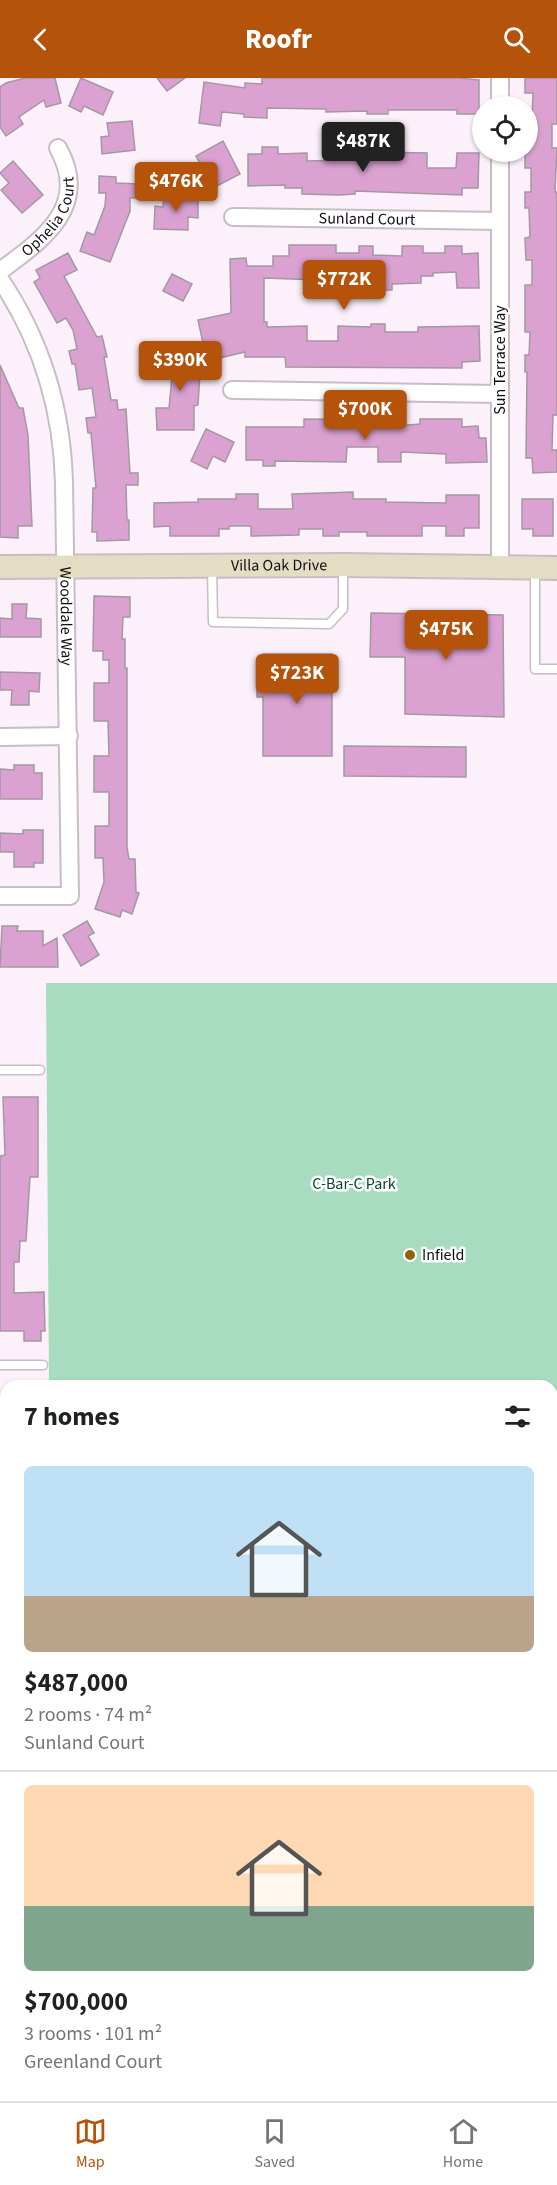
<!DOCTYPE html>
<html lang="en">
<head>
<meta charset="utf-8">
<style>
  :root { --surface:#fff; --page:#f6f6f6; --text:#202124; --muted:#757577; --line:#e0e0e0; --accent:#b45309 }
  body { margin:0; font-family:"Source Sans 3",sans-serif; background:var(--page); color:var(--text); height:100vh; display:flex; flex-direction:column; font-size:22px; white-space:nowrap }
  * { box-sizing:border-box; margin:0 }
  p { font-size:20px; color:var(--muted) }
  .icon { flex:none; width:33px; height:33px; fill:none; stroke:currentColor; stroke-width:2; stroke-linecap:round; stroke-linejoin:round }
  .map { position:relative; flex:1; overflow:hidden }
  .sheet { position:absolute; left:0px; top:1302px; width:558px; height:722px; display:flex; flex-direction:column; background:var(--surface); border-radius:18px 18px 0 0; box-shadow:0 2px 4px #0004 }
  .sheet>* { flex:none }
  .fabs { position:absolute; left:472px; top:18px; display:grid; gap:12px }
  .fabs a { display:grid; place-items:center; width:66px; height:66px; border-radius:50%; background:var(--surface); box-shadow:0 2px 4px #0004; font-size:30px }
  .price { position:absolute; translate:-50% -51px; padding:0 14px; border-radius:6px; background:var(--accent); color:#fff; font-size:20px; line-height:39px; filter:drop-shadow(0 2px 3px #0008) }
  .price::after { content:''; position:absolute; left:50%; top:36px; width:18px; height:14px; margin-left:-9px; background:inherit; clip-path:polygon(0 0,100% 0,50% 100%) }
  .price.active { background:#222; color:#fff }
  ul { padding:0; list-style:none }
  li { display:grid; align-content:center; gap:12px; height:318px; padding:0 24px }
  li+li { border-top:2px solid var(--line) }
  li span { display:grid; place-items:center; height:186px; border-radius:9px; color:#555 }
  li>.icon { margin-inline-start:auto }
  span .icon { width:108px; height:108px; fill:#fffc; stroke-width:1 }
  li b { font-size:26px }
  h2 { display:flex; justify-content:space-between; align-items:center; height:72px; padding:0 24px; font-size:26px }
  header { display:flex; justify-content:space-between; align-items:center; height:78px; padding:0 24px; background:var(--accent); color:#fff; font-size:27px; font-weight:800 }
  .tabs { display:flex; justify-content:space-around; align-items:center; height:84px; border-top:2px solid var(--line); background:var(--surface); font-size:16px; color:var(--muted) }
  .tabs a { display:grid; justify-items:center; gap:3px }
  .tabs .active { color:var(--accent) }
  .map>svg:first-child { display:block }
  .green { fill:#a8dcc0 }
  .building { fill:#dba2d1; stroke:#a398a1; stroke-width:1.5 }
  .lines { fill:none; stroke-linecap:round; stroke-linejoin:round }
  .lane-casing { stroke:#c8bdc7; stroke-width:11 }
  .street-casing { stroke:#c8bdc7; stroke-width:20 }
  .secondary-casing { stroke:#c8bdc7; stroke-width:26 }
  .lane { stroke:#fff; stroke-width:8 }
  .street { stroke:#fff; stroke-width:16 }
  .secondary { stroke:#e3ddc3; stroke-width:22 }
  .poi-dot { fill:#8f630b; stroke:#fff; stroke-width:2 }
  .labels { text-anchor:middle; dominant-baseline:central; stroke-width:5; stroke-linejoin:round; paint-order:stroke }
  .street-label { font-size:16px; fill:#100d10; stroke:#fff }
  .park-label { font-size:16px; fill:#06452d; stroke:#fff }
  .poi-label { font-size:16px; fill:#100d10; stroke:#fff; text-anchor:start }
</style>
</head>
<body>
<header><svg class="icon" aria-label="back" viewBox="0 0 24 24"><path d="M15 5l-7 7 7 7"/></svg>Roofr<svg class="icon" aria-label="search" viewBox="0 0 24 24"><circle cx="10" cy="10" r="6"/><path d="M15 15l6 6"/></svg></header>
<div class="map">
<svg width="557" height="2023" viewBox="0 0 557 2023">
  <rect width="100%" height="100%" fill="#fcf1fb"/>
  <polygon class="green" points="46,905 557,905 557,1761 552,1761 552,1308 49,1308"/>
  <g class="building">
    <polygon points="25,0 55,0 61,25 46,29 44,22 19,39 23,46 6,58 0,49 0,9 6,5"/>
    <polygon points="81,0 113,14 103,37 84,28 81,34 69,28"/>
    <polygon points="157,0 185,0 167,13"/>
    <polygon points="262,0 459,0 479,2 479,36 457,36 457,32 388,32 388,36 367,36 367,33 326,34 326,31 267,30 267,40 244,39 244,36 222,34 220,48 199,45 204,4 245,10 245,5 262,6"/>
    <polygon points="525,0 557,0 557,46 552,46 552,70 557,70 555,114 557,114 557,337 553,337 552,372 557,372 557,394 533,395 532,380 526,380 527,294 525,294 525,277 529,277 530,254 525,254 525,207 532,207 532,182 526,182 525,160 530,159 529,130 525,130 525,114 531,114 531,90 525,90 525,74 528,74 528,40 532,40 533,15 525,15"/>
    <polygon points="132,43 135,72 102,76 101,59 109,58 107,45"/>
    <polygon points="223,63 240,96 213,110 196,78"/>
    <polygon points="262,69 278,69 278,76 307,75 307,83 342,82 342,72 354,72 354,81 377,81 377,74 427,75 427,90 456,90 457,75 479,75 478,110 462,110 462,117 355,113 355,116 339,117 302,116 302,110 285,110 285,107 248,108 248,76 262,76"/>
    <polygon points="13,83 43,117 22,135 1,112 9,105 0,95"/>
    <polygon points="99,98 116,99 116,105 138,106 137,120 130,120 130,133 110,184 80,173 87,154 94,157 105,128 106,115 99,115"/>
    <polygon points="164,119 198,120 198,140 188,139 188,152 154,151 155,128 163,129"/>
    <polygon points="289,167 336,167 336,175 359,175 359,168 373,168 373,177 402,178 402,168 423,168 423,175 445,175 445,168 462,168 462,176 478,175 479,210 457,210 456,194 433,195 433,198 421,198 421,205 392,206 392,212 370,212 370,209 320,210 319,202 264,200 264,244 267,244 267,249 307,248 307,263 338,263 338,248 371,249 371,246 385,246 385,254 418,254 418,249 479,248 480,283 462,284 462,290 286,289 285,279 245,279 245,274 207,283 198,242 231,235 230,181 246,180 247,188 273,188 273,178 289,178"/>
    <polygon points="68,175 77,192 64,198 97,259 102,258 107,279 104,279 111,322 117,322 118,332 126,331 130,395 138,395 138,407 126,407 127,442 129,442 129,462 97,463 97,454 92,454 93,410 96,410 91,355 88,355 86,340 96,339 92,310 79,312 75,286 72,286 69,273 77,271 73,252 66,240 57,245 34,204 40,200 36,192"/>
    <polygon points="172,196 192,206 183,223 163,213"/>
    <polygon points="160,275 201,279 198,327 194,328 194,352 157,352 156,330 169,330 172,299 158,298"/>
    <polygon points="0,287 19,330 23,330 28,357 32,448 18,448 18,460 0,459"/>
    <polygon points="304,341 384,342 384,349 420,346 420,341 462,341 462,349 478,348 479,360 486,360 487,384 446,385 446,376 401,374 401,384 378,384 378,369 347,369 346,384 275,383 275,388 263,388 263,382 246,382 246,349 304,349"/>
    <polygon points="206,351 234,364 225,384 213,378 207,391 191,383"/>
    <polygon points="353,414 353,421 386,421 386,424 446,425 446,417 479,417 479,450 464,450 464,458 446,458 446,448 422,448 422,458 367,458 367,454 339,454 339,458 323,458 323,451 299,451 299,457 251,458 251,448 229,448 229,451 219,451 219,458 170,458 170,448 154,449 154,425 198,424 198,421 236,421 236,416 258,416 258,431 293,431 292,416"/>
    <polygon points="522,421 553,421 553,458 533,458 533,451 522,451"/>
    <polygon points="94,518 130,519 130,539 123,539 122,561 125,561 125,590 127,590 127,769 129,781 135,781 136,814 139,815 132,836 122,832 120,839 95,831 104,804 103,780 95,780 95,748 109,748 109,714 94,714 94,678 109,678 108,643 94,643 94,605 109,605 109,582 103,582 103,573 93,573"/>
    <polygon points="12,526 27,526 26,540 41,541 41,559 0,559 0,540 12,541"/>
    <polygon points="371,535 503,537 504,639 405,636 405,579 370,579"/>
    <polygon points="263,576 332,576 332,678 263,678 263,619 257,619 257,604 263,604"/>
    <polygon points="0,594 40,595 39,614 29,613 29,627 11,627 12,612 0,612"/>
    <polygon points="344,668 466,669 466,699 344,698"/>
    <polygon points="14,687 34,687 34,695 42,695 42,721 0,721 0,691 14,692"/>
    <polygon points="23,752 43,752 43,785 34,785 34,789 14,789 14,774 0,774 0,755 23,756"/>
    <polygon points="87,843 94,855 88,858 99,877 81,888 63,857"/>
    <polygon points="2,848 18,848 17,853 43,853 43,868 57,860 58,889 0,889"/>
    <polygon points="3,1019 38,1019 38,1099 30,1099 26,1163 20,1163 19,1184 14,1184 14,1215 44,1214 45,1253 41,1253 41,1263 24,1263 24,1253 0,1253 0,1078 5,1077"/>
  </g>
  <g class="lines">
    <g class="lane-casing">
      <g id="lane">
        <polyline points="212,489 213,544 329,546 343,531 343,487"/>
        <polyline points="535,490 535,591 557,591"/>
        <polyline points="0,992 40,992"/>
        <polyline points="0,1287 43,1287"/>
        <polyline points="0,1569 6,1569"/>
      </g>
    </g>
    <g class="street-casing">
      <g id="street">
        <polyline points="500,0 500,28"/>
        <path id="s1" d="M233,139L500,143"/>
        <path id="s2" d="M0,193C42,162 91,129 58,70"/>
        <path id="s3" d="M0,201C41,262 62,331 64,404L70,818H0"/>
        <polyline points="232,312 500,316"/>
        <polyline points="500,490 500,74"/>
        <polyline points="0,659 69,658"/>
        <polyline points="38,2018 39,2023"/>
        <polyline points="539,2018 539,2023"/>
      </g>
    </g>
    <g class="secondary-casing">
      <g id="secondary">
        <path id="s4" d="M0,489L343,487L557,490"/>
        <polyline points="0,1776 6,1776"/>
        <polyline points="552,1788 557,1788"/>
      </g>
    </g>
    <use href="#lane" class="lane"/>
    <use href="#street" class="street"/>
    <use href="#secondary" class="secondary"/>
  </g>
  <circle class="poi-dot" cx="410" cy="1177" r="6"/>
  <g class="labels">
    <g class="street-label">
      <text stroke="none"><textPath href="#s2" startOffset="76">Ophelia Court</textPath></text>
      <text stroke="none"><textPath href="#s1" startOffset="134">Sunland Court</textPath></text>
      <text transform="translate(500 282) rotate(-90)">Sun Terrace Way</text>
      <text stroke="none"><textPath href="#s4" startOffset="279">Villa Oak Drive</textPath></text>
      <text stroke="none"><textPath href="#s3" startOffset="350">Wooddale Way</textPath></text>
    </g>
    <g class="park-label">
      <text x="354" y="1106">C-Bar-C Park</text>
    </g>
    <g class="poi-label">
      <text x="422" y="1177">Infield</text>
    </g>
  </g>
</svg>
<div class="fabs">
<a><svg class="icon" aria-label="locate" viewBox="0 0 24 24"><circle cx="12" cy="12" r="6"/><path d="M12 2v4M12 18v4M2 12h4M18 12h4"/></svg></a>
</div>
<b class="price active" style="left:363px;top:95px">$487K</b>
<b class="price" style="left:176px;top:135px">$476K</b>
<b class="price" style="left:344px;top:233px">$772K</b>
<b class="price" style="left:180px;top:314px">$390K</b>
<b class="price" style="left:365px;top:363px">$700K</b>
<b class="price" style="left:446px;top:583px">$475K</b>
<b class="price" style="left:297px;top:627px">$723K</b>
<section class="sheet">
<h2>7 homes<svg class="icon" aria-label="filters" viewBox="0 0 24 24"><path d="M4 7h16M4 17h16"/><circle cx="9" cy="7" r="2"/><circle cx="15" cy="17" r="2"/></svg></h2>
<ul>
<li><span style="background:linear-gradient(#bfe0f5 70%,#b9a48a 0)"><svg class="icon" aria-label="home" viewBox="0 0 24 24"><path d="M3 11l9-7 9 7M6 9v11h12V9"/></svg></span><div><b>$487,000</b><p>2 rooms · 74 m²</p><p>Sunland Court</p></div></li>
<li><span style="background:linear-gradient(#ffd9b3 65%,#7fa58c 0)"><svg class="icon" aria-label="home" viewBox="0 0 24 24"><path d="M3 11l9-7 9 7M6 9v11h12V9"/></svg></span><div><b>$700,000</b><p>3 rooms · 101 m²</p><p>Greenland Court</p></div></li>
</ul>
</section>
</div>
<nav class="tabs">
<a class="active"><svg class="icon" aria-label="map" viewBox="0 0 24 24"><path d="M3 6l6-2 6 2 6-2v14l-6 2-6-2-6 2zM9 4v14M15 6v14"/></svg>Map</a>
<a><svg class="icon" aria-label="saved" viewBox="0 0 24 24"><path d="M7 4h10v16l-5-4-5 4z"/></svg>Saved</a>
<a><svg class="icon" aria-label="home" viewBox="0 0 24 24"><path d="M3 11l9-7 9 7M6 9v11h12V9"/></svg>Home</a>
</nav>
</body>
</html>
